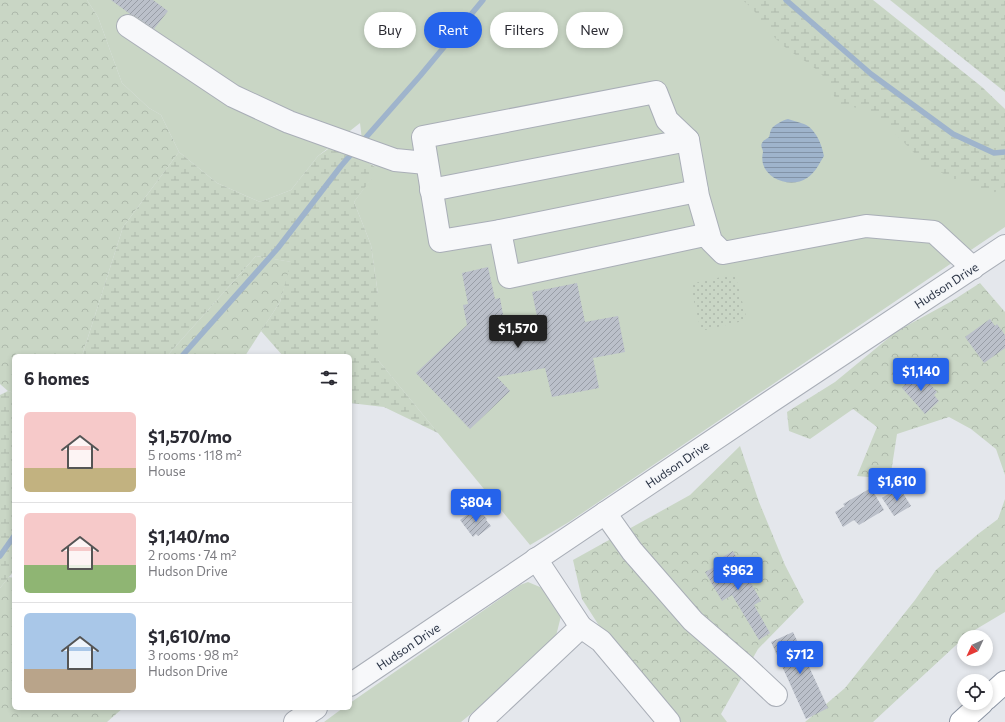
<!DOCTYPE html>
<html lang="en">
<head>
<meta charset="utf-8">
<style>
  :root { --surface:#fff; --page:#f7f7f7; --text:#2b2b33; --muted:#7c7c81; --line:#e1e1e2; --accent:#2563eb }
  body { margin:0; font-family:Commissioner,sans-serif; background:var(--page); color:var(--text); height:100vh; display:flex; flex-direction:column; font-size:15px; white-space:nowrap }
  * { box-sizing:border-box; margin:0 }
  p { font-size:13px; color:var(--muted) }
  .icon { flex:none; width:22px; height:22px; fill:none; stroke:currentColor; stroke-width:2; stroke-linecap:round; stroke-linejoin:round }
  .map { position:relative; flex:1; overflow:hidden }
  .details { position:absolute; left:12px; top:354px; width:340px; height:356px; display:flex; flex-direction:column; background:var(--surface); border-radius:6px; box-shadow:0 2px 6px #0003 }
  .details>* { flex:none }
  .top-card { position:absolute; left:364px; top:12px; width:380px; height:36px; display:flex; gap:8px }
  .needle { width:26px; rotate:226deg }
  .tools { position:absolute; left:957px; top:630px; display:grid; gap:8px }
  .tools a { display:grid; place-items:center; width:36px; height:36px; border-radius:50%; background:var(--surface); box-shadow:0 2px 6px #0003; font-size:20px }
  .price { position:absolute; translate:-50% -34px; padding:0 9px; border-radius:4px; background:var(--accent); color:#fff; font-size:13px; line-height:26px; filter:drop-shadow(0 1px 2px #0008) }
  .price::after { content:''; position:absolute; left:50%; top:24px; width:12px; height:9px; margin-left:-6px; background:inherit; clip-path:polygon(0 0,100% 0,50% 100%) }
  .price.selected { background:#222; color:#fff }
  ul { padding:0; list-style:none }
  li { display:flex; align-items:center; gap:12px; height:100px; padding:0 12px }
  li+li { border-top:1px solid var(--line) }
  li span { display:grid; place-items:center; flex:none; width:112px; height:80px; border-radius:6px; color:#555 }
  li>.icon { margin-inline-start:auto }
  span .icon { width:48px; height:48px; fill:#fffc; stroke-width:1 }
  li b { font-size:17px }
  h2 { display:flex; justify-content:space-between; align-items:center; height:48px; padding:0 12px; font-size:17px }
  .chip { padding:0 14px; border-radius:18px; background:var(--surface); box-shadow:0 2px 6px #0003; font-size:14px; line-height:36px }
  .chip.selected { background:var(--accent); color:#fff }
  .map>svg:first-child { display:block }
  .grass { fill:#c9d6c5 }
  .forest { fill:url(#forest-crowns) }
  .wetland { fill:url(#wetland-marsh) }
  .park { fill:url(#park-dots) }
  .water { fill:url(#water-rules) }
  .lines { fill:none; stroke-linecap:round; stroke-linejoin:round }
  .stream { stroke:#9fb4cc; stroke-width:5.5 }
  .building { fill:url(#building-hatch) }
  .minor-casing { stroke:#a9aeb7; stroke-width:24 }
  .highway-casing { stroke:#8b94a3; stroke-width:24 }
  .minor { stroke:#f7f8fa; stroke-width:22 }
  .highway { stroke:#fff; stroke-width:22 }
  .labels { text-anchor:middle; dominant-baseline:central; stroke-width:3; stroke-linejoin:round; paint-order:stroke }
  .street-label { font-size:12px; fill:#2b3445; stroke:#f4f6f9 }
</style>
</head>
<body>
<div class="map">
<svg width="1005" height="722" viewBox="0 0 1005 722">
  <defs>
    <pattern id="forest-crowns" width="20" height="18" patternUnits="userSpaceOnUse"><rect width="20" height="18" fill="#c9d6c5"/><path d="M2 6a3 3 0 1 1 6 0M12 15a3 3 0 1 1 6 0" fill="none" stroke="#adb8ab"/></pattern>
    <pattern id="wetland-marsh" width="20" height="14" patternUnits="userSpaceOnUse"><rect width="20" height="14" fill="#c9d6c5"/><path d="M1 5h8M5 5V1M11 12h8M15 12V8" fill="none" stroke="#adb8ab"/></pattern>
    <pattern id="park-dots" width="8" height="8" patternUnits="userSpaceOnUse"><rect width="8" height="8" fill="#c9d6c5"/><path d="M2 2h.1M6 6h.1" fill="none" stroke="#adb8ab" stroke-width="1.8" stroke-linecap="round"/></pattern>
    <pattern id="water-rules" width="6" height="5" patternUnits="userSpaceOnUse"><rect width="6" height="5" fill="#9fb4cc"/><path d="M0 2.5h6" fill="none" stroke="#8293a7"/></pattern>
    <pattern id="building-hatch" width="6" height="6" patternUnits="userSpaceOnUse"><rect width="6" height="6" fill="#bbc0ca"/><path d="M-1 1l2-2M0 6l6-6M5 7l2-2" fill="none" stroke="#989da6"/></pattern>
  </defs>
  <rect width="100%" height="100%" fill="#e4e7ec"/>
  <g class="grass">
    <polygon points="87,0 856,0 1005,125 1005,227 569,522 530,545 378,360 378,294 371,245 354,202 378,169 364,157 360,123 318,156 291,190 260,202 217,183 179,152 161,115 149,108 122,83 98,17"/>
    <polygon points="528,582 547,590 562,612 556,636 542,656 461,722 324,722 343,708 350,708 350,703 520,585"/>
  </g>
  <g class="forest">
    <polygon points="0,0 87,0 98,17 122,83 149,108 161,115 179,152 123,227 82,356 14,356 14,393 8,391 0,384"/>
    <polygon points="256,256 292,262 280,302 245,356 167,356"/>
    <polygon points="980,283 1005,312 1005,475 996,449 971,429 949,417 897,434 890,479 857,476 877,427 853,409 810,439 789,431 787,412 835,382 897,331 952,301"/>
    <polygon points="740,446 759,502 785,565 804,602 758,649 721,714 727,722 679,722 635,682 582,599 573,560 690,495"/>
    <polygon points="1005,499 1005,612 968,634 873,722 805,722 845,688 915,600 936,570 978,534 998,519"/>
    <polygon points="9,577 14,578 14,708 123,708 107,722 0,722 0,588"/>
  </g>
  <g class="wetland">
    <path d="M742,0H873L982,87L1005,109V191L985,193L966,179H953L940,172L923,162L876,114L864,110L853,107L845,109L839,107C834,98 831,84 824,77C811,62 790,54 776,39C763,26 759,12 742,0Z"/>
    <polygon points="890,0 1005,0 1005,92"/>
    <polygon points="331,147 343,148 379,169 354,202 371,245 378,294 378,360 438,433 384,407 350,403 350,356 283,356 261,331 280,302 291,262 256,256 167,356 82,356 123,227 179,152 217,183 260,202 291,190 318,156"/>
    <polygon points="8,391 14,393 14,571 0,588 0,395"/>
  </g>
  <polygon class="park" points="735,274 747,320 701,331 690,284"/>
  <path class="water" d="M788,119C793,121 799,122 804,124C816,129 822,145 824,156C819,164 815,173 807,178C793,188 768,181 763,164C762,160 762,156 763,152C763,149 760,146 762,143C763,140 767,139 769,137C770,134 770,131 772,128C776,124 783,120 788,119Z"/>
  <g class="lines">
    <g class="stream">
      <polyline points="786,0 871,74 953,134 994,153 1005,152"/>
      <polyline points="361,143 420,76 483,0"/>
      <polyline points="182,356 278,248 341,166 354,151"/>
      <polyline points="0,556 14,536"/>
    </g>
  </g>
  <g class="building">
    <polygon points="111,0 153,0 168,11 154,29 135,16 130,14"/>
    <polygon points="488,267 495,299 500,298 507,337 540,331 532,292 577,283 585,322 618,316 625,352 593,358 599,388 552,397 545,368 497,377 510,391 470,429 416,373 467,325 463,305 468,304 462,273"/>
    <polygon points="990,319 995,326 997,324 1005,335 1005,348 984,363 965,337"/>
    <polygon points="917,370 937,392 934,395 939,401 925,414 902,388 905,385 903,383"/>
    <polygon points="899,487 911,506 894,516 882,498"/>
    <polygon points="871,488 884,510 859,525 854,520 843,527 835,512 845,506 843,504"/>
    <polygon points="477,508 487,519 486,520 491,526 478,536 476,534 473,537 460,520"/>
    <polygon points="733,551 761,601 754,605 770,633 759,640 732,595 722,601 705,572 722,563 719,559"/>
    <polygon points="793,632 828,708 806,719 771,642"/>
  </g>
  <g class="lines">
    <g class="minor-casing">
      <g id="minor">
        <polyline points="128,26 233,96 289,122 395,160 426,163"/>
        <polyline points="431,190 688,140"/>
        <polyline points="500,231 697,191"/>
        <polyline points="709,234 509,277 500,231 440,241 423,137 656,92 667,120 688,140 698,196 711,241 723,253 866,226 934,232 973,268"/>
        <polyline points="605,513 632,551 693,621 744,665 776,695"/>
        <polyline points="581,627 601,641 669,722"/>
        <polyline points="350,685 770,402 1005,246"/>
        <polyline points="295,722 316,708"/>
        <polyline points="480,722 581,627 536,559"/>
      </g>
    </g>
    <g class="highway-casing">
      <g id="highway">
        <polyline points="986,699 1005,682"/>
        <polyline points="961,722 982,703"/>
      </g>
    </g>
    <use href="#minor" class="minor"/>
    <use href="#highway" class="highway"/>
  </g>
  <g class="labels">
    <g class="street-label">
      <text transform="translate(946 285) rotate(-33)">Hudson Drive</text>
      <text transform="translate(677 464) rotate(-34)">Hudson Drive</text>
      <text transform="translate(408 646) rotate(-34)">Hudson Drive</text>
    </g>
  </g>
</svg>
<div class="tools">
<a><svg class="needle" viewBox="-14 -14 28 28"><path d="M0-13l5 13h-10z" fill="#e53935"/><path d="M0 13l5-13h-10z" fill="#7c7c81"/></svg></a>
<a><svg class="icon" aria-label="locate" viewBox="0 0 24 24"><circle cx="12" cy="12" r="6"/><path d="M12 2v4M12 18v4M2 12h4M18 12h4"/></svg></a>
</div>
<b class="price selected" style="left:518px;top:349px">$1,570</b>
<b class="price" style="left:921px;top:392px">$1,140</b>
<b class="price" style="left:897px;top:502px">$1,610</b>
<b class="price" style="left:476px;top:523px">$804</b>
<b class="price" style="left:738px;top:591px">$962</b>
<b class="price" style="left:800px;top:675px">$712</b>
<div class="top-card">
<a class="chip">Buy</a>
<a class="chip selected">Rent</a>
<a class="chip">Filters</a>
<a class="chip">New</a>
</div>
<section class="details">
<h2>6 homes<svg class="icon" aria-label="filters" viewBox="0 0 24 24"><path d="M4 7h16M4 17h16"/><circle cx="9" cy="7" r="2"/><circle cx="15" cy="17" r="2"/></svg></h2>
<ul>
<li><span style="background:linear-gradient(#f6c9c9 70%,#c2b280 0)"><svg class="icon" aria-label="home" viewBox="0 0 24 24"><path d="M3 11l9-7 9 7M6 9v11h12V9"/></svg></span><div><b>$1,570/mo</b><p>5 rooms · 118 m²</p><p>House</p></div></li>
<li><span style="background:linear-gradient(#f6c9c9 65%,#8fb573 0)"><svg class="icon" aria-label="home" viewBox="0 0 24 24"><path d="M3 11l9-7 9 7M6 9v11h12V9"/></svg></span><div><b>$1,140/mo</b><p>2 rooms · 74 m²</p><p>Hudson Drive</p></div></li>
<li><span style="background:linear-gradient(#a9c7e8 70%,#b9a48a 0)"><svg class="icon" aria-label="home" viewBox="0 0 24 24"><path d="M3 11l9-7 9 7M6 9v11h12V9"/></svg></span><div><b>$1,610/mo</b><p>3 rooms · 98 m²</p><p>Hudson Drive</p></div></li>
</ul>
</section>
</div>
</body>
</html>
